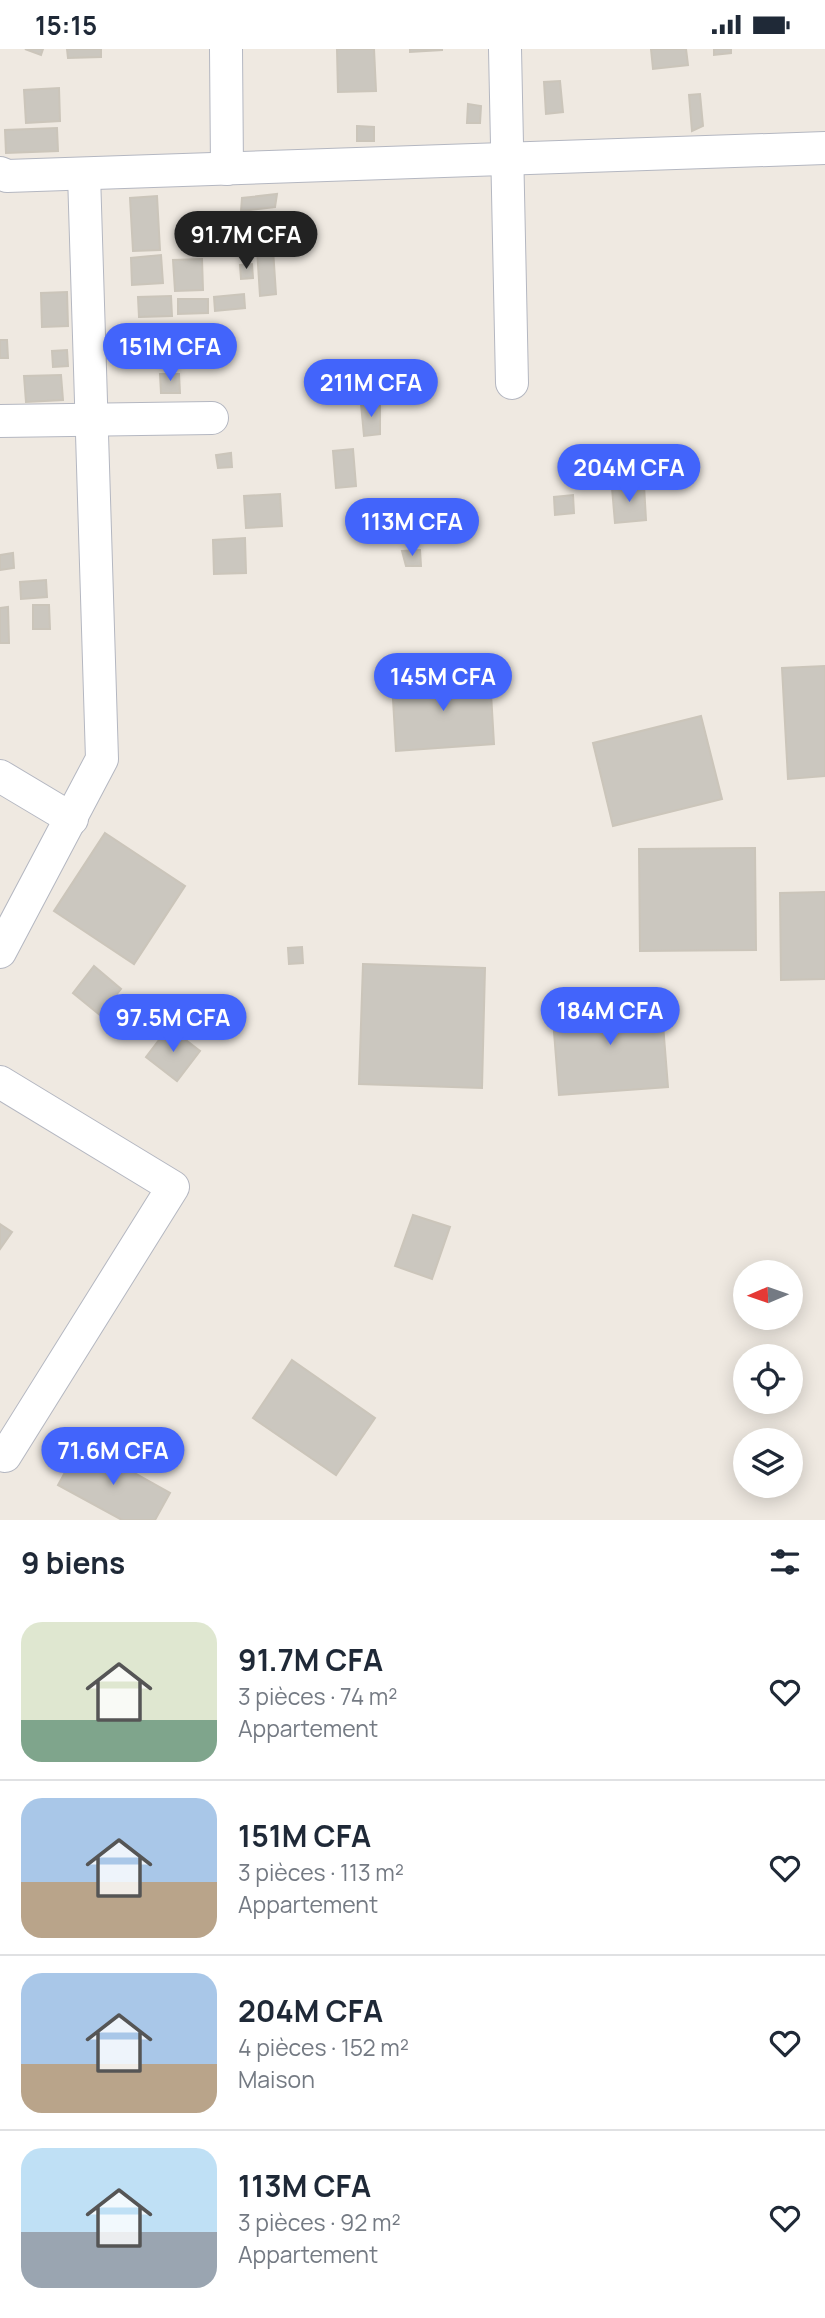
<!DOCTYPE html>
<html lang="fr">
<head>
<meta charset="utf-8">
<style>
  :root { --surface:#fff; --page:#f2f2f3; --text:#1f2937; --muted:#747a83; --line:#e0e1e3; --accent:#4264fb }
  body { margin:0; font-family:Manrope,sans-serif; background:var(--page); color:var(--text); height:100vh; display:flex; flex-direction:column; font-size:26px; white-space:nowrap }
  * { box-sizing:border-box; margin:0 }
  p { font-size:23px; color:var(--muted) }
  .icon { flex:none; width:38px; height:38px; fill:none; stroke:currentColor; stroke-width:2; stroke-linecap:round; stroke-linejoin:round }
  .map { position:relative; height:1471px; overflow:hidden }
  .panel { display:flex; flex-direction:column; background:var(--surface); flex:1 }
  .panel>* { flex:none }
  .needle { width:46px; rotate:268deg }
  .fabs { position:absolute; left:733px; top:1211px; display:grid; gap:14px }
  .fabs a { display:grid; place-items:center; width:70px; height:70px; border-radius:50%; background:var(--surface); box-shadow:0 4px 18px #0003; font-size:35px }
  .price { position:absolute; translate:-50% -60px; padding:0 16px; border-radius:24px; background:var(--accent); color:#fff; font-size:23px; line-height:46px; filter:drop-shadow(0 2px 4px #0008) }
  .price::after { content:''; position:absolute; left:50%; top:42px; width:21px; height:16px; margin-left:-10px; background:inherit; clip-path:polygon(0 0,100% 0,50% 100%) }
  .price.active { background:#222; color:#fff }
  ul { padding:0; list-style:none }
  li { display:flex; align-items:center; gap:21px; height:175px; padding:0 21px }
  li+li { border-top:2px solid var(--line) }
  li span { display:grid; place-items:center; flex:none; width:196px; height:140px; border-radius:21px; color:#555 }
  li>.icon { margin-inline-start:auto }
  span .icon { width:84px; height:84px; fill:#fffc; stroke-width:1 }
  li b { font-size:30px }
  h2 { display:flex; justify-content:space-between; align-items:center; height:84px; padding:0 21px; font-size:30px }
  .status { display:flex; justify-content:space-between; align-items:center; height:49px; padding:0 35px; background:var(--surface); direction:ltr }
  .status svg { height:19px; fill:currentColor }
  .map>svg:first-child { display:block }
  .building { fill:#cbc7bf; stroke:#cbc5ba; stroke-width:2 }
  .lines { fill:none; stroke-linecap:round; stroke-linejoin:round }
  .minor-casing { stroke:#b4b7c1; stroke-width:34 }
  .minor { stroke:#fff; stroke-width:32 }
</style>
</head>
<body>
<div class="status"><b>15:15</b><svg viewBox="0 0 49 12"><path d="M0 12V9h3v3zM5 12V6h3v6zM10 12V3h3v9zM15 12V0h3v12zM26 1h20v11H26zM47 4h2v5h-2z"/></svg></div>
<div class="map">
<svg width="825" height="1471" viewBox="0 0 825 1471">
  <rect width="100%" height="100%" fill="#efe9e1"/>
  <g class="building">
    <polygon points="25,0 43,0 41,6"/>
    <polygon points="67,0 101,0 101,8 68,9"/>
    <polygon points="337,0 374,0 376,42 338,43"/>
    <polygon points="410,0 442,0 442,1 410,3"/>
    <polygon points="651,0 686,0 688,16 653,20"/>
    <polygon points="714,0 731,0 731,4 714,6"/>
    <polygon points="560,32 563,63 546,65 544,33"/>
    <polygon points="59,39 60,72 26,74 24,41"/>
    <polygon points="700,45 703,77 692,82 689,46"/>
    <polygon points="468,55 481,57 480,74 467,74"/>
    <polygon points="357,77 374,78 374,92 357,92"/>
    <polygon points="57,79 58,102 6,104 5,81"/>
    <polygon points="277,145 275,158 241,162 242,149"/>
    <polygon points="157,147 160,201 133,202 130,149"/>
    <polygon points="241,179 241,198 216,198 215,180"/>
    <polygon points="273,181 275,195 245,199 243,182"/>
    <polygon points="257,200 273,200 276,245 260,247"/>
    <polygon points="161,206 163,234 132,236 131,209"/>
    <polygon points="202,210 203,241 175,242 173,211"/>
    <polygon points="252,215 253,229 241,230 240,216"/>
    <polygon points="67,243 68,277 42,278 41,244"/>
    <polygon points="244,245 245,259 215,262 214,248"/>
    <polygon points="171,247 172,267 139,268 138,248"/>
    <polygon points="178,250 208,250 208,264 178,265"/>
    <polygon points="0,291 7,291 8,309 0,309"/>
    <polygon points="67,301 68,317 53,318 52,302"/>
    <polygon points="160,325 179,325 180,344 161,344"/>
    <polygon points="61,326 63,351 26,353 24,327"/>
    <polygon points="380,354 380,385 364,387 361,355"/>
    <polygon points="353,400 356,437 336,439 333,402"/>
    <polygon points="231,404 232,418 218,419 216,406"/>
    <polygon points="644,436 646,471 615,474 612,439"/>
    <polygon points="280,445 282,477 246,479 244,447"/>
    <polygon points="573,446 574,464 555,466 554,448"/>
    <polygon points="245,489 246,524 214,525 213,491"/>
    <polygon points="420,501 421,517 406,517 402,502"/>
    <polygon points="13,504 14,519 0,521 0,506"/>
    <polygon points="46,531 47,548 21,550 20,533"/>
    <polygon points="33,556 49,556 50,580 33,580"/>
    <polygon points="8,558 9,594 0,594 0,559"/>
    <polygon points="825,617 825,727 788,730 782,619"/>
    <polygon points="490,627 494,695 396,702 392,633"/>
    <polygon points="701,667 722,750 613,777 593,694"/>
    <polygon points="105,784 185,837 134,915 54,862"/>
    <polygon points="755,799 756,901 640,902 639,800"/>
    <polygon points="825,843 825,930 781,931 780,844"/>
    <polygon points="302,898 303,914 289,915 288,899"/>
    <polygon points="363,915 485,919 482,1039 359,1035"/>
    <polygon points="94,917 121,940 100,966 73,944"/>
    <polygon points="661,950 668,1038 559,1046 552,958"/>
    <polygon points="169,978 200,1002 177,1032 146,1008"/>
    <polygon points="413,1166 450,1178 432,1230 395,1217"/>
    <polygon points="0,1175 12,1183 0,1200"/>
    <polygon points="292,1311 375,1369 336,1426 253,1369"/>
    <polygon points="81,1394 170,1444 155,1471 122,1471 58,1436"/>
  </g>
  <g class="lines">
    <g class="minor-casing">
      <g id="minor">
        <polyline points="226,0 227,120"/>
        <polyline points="505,0 512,334"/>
        <polyline points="0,124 7,127 825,99"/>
        <polyline points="0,372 212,369"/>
        <polyline points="0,727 72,770"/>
        <polyline points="0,903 102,710 84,125"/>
        <polyline points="0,1033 173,1138 5,1407"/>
      </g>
    </g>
    <use href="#minor" class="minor"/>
  </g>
</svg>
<div class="fabs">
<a><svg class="needle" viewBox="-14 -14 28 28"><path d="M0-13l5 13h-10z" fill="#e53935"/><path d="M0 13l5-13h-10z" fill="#747a83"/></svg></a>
<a><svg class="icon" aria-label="locate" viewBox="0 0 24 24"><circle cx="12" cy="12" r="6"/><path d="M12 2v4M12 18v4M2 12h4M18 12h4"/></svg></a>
<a><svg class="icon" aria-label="layers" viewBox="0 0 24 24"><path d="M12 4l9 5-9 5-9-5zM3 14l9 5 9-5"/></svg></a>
</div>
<b class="price active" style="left:246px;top:222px">91.7M CFA</b>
<b class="price" style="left:170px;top:334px">151M CFA</b>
<b class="price" style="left:371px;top:370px">211M CFA</b>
<b class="price" style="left:629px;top:455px">204M CFA</b>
<b class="price" style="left:412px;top:509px">113M CFA</b>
<b class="price" style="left:443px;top:664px">145M CFA</b>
<b class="price" style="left:610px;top:998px">184M CFA</b>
<b class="price" style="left:173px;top:1005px">97.5M CFA</b>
<b class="price" style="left:113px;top:1438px">71.6M CFA</b>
</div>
<section class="panel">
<h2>9 biens<svg class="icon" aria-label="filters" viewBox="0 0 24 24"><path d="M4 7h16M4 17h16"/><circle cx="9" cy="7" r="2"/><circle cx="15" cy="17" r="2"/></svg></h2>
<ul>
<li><span style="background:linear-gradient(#dfe7d0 70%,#7fa58c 0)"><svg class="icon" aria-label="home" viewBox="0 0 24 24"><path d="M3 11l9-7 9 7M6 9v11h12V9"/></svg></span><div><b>91.7M CFA</b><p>3 pièces · 74 m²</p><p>Appartement</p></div><svg class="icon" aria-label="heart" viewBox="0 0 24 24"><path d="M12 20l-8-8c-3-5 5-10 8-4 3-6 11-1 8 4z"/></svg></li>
<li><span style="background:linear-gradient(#a9c7e8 60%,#b9a48a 0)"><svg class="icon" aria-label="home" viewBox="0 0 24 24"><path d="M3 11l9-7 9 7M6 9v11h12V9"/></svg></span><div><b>151M CFA</b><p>3 pièces · 113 m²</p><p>Appartement</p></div><svg class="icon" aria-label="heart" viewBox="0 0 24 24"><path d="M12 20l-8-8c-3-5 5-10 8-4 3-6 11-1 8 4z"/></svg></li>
<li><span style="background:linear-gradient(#a9c7e8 65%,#b9a48a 0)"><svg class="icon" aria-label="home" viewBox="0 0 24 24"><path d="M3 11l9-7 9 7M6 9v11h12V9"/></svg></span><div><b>204M CFA</b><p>4 pièces · 152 m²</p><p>Maison</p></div><svg class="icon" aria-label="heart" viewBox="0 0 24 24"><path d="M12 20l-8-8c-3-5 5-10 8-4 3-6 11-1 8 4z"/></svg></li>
<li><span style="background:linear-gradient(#bfe0f5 60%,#9aa5b1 0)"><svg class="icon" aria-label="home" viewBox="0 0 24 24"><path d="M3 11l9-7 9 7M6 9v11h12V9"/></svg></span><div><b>113M CFA</b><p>3 pièces · 92 m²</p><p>Appartement</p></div><svg class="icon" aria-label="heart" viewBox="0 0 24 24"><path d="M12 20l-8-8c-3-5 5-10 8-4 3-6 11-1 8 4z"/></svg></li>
</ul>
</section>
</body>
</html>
